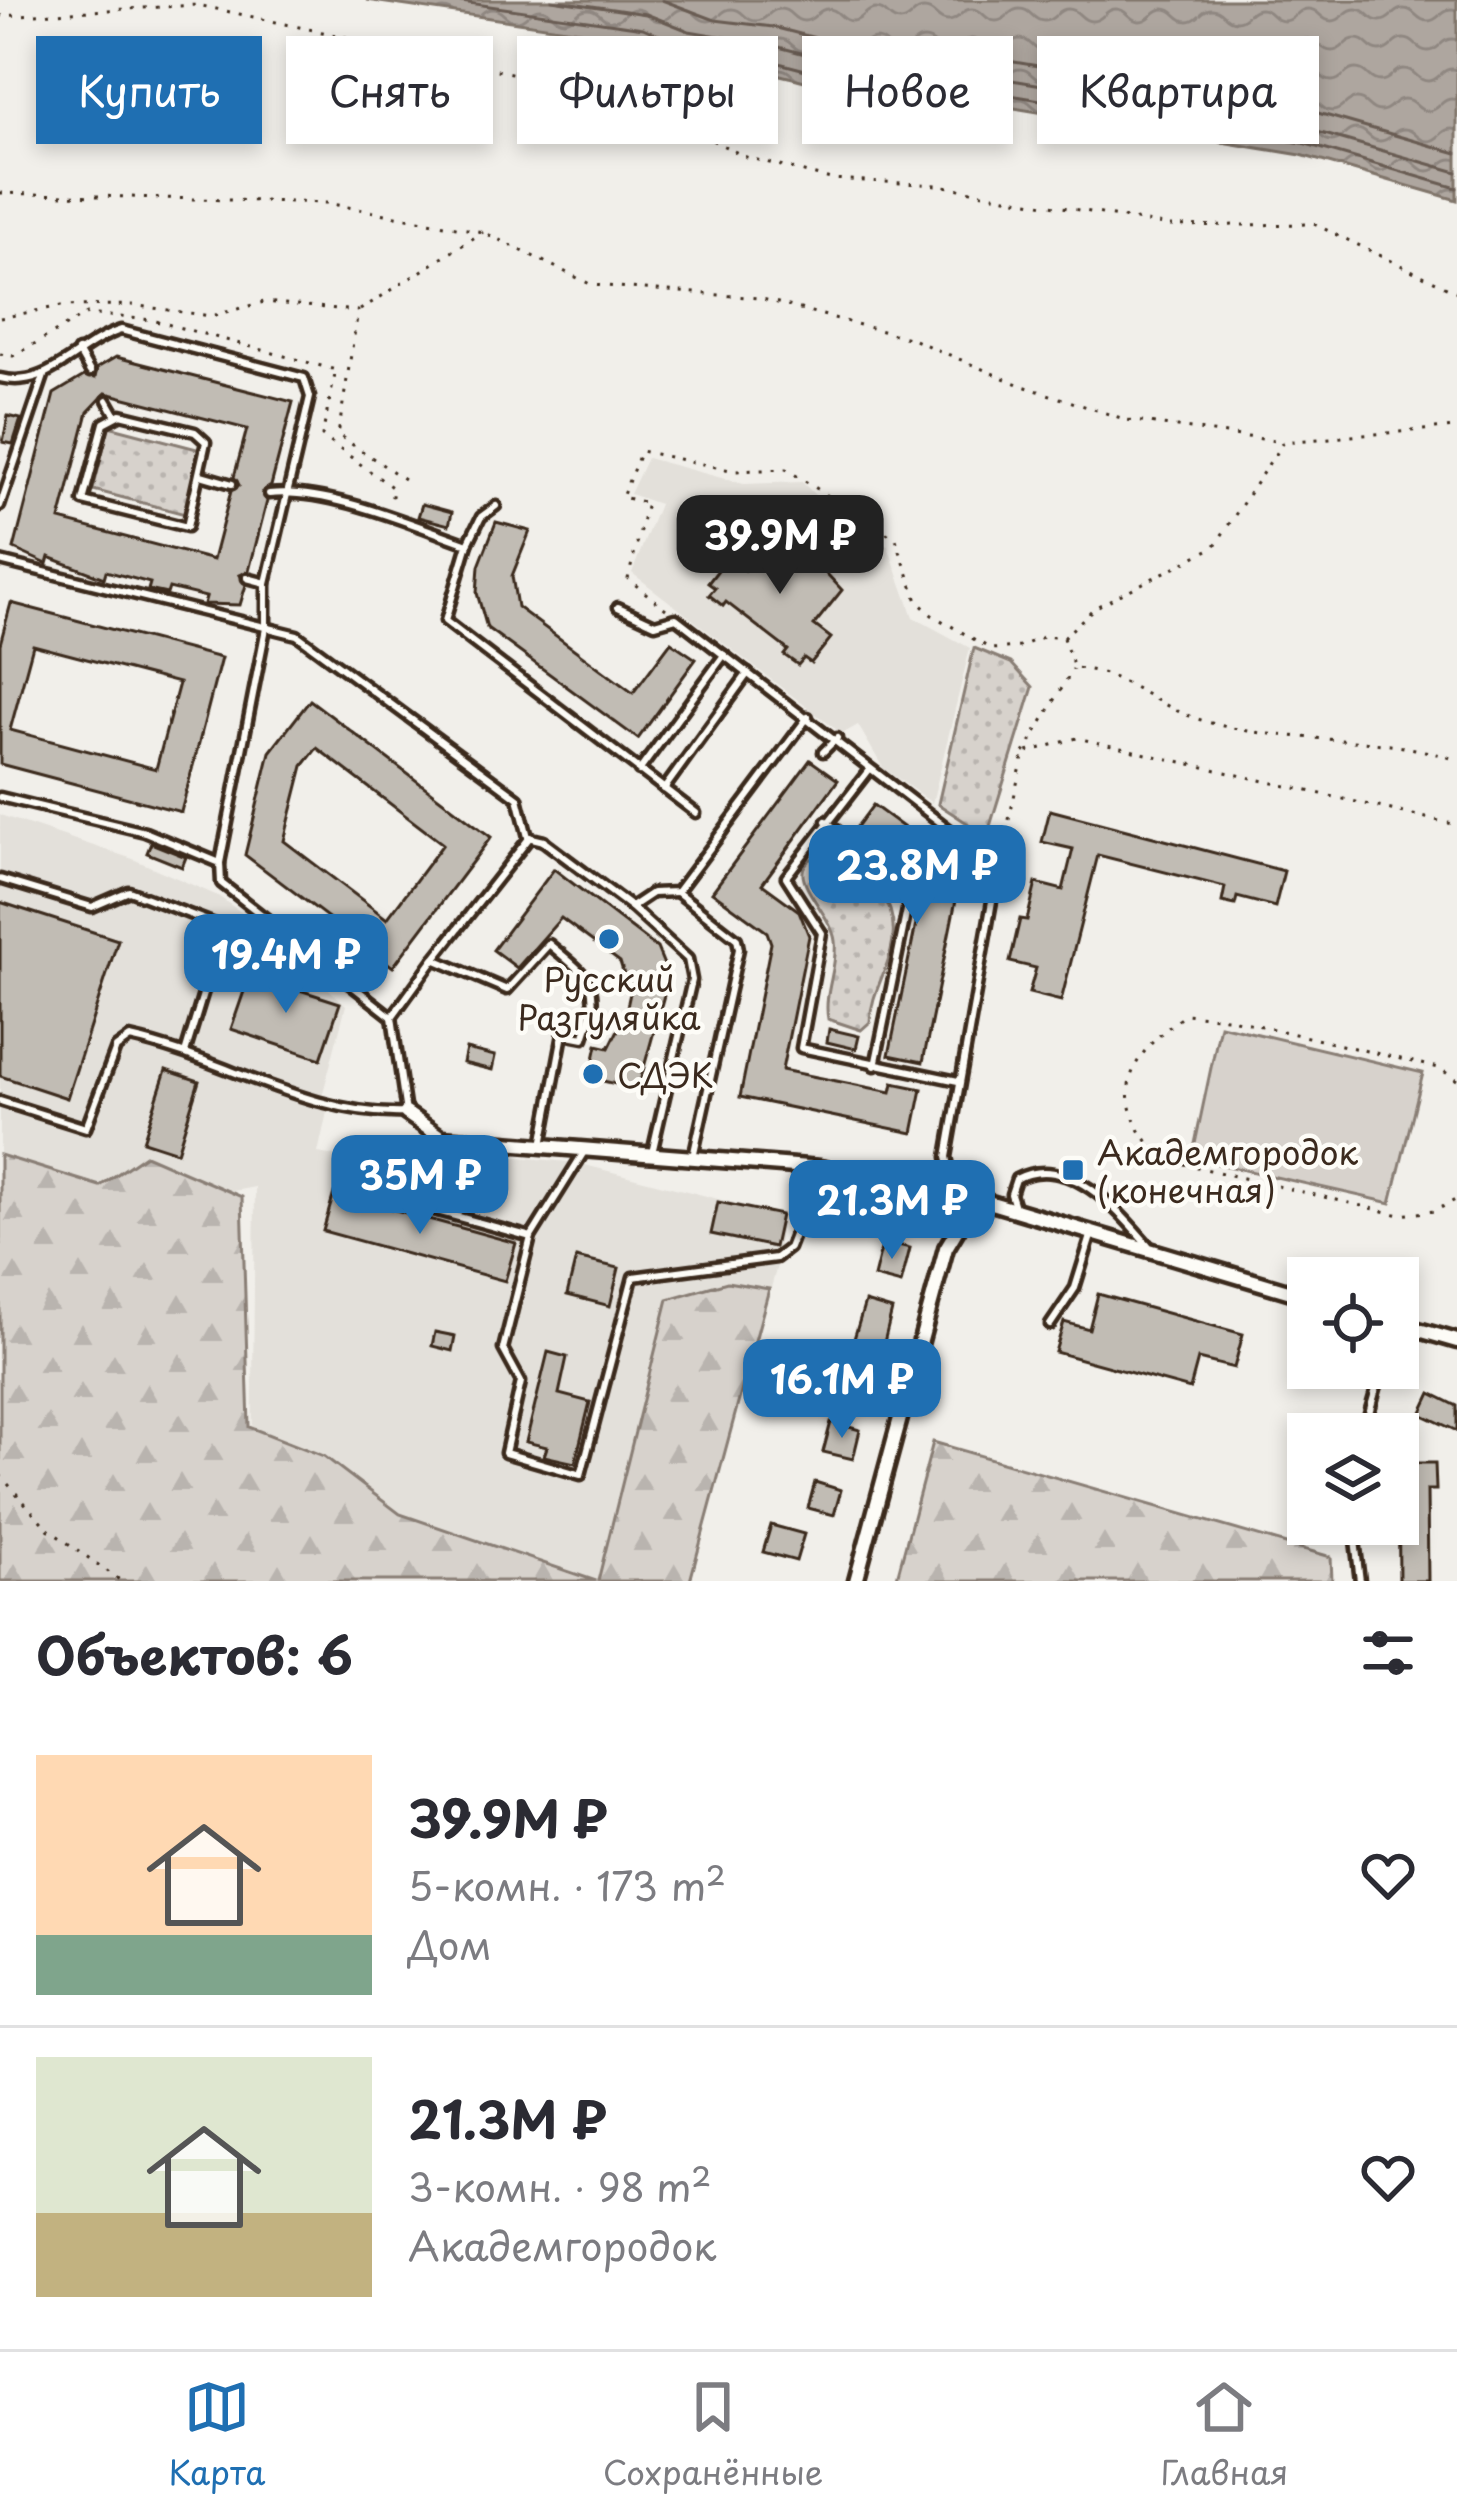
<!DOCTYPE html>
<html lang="ru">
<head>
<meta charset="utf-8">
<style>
  :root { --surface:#fff; --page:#f7f7f7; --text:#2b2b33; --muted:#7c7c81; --line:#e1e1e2; --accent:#1f6fb2 }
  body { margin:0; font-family:"Playpen Sans",sans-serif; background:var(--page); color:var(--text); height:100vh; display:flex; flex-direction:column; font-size:45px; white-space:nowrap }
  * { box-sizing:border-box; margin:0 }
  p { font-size:39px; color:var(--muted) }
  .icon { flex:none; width:66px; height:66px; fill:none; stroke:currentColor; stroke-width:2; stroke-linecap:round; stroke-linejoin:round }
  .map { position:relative; height:1581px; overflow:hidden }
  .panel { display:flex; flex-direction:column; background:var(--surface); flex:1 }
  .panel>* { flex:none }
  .hud { position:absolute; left:36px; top:36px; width:1386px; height:108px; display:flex; gap:24px }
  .controls { position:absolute; left:1287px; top:1257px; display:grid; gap:24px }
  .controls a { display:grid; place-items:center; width:132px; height:132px; border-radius:0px; background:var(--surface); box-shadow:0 6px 18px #0003; font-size:60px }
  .price { position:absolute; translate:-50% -102px; padding:0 27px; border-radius:24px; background:var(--accent); color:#fff; font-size:39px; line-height:78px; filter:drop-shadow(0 3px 6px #0008) }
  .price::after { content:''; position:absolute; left:50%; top:72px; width:36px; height:27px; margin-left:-18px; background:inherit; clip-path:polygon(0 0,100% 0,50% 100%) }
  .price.on { background:#222; color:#fff }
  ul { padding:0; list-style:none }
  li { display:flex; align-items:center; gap:36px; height:300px; padding:0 36px }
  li+li { border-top:3px solid var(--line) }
  li span { display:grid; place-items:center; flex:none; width:336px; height:240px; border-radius:0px; color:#555 }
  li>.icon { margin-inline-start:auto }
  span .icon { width:144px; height:144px; fill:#fffc; stroke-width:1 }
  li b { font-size:51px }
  h2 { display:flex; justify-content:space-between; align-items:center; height:144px; padding:0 36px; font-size:51px }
  .tag { padding:0 42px; border-radius:0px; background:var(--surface); box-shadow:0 6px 18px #0003; font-size:42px; line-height:108px }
  .tag.on { background:var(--accent); color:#fff }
  .tab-bar { display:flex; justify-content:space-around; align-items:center; height:168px; border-top:3px solid var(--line); background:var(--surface); font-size:33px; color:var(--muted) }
  .tab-bar a { display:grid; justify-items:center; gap:6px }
  .tab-bar .on { color:var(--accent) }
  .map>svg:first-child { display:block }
  .built { fill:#e3e0da }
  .green { fill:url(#green-dots); stroke:#897e75; stroke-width:3 }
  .forest { fill:url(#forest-firs); stroke:#897e75; stroke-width:3 }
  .pitch { fill:#d7d2cc; stroke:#897e75; stroke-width:3 }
  .water { fill:url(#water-waves); stroke:#80746b; stroke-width:3 }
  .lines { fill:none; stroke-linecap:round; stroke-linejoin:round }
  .shore { stroke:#695c52; stroke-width:3 }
  .building { fill:#c1bcb4; stroke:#3b2a1e; stroke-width:3; fill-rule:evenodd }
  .lane-casing { stroke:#3b2a1e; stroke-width:15 }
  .street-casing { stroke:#3b2a1e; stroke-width:21 }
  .path { stroke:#3b2a1e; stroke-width:3; stroke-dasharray:3 9; stroke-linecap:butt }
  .lane { stroke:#fdfcf7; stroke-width:6 }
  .street { stroke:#fdfcf7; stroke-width:12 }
  .poi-dot { fill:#1f6fb2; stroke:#fdfcf7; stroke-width:4.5 }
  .labels { text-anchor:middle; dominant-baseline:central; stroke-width:9; stroke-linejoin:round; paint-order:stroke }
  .poi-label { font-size:33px; fill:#3b2a1e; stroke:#fdfcf7; text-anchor:start }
</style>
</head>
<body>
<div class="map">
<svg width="1457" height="1581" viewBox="0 0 1457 1581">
  <defs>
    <pattern id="green-dots" width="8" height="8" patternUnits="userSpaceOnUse" patternTransform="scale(3)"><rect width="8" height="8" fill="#d7d2cc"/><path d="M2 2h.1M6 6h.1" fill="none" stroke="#b9b4af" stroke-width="1.8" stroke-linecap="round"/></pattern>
    <pattern id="forest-firs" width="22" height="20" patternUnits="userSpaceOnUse" patternTransform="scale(3)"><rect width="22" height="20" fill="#d7d2cc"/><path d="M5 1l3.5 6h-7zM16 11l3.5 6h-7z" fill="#b9b4af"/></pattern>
    <pattern id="water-waves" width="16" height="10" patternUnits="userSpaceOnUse" patternTransform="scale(3)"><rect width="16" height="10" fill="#aea69f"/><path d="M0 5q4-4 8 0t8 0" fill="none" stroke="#8f8781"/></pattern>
  </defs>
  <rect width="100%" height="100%" fill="#f1efea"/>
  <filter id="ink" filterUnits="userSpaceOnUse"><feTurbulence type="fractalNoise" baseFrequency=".00833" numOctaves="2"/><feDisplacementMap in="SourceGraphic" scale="24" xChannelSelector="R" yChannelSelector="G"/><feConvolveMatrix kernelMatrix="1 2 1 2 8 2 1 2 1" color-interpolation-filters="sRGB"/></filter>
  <g filter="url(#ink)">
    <g class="built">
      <polygon points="647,458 744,484 802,482 855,535 888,546 913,617 970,648 932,803 883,768 858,725 842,734 632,573 659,504 630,494"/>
      <polygon points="0,815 133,859 218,896 259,925 346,1005 319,1108 327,1112 318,1153 367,1162 422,1147 577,1163 781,1215 777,1266 690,1581 251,1581 255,1187 233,1191 146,1156 100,1186 0,1155"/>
    </g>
    <g class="green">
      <polygon points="109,426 201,450 185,514 93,490"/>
      <polygon points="974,648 1011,663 1033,687 987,836 938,804"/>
      <path d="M833,852C872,869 902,906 891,950C885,976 871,994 870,1022L861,1030L828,1019C823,993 838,968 835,941C831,907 766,863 833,852Z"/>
    </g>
    <g class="forest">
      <polygon points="0,1155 100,1186 145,1155 242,1197 249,1427 324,1456 400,1514 596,1581 0,1581"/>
      <polygon points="727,1282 769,1289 690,1581 598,1581 668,1299"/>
      <polygon points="933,1442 1331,1557 1332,1581 896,1581"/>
    </g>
    <polygon class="pitch" points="1220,1025 1423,1073 1391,1203 1192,1158"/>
    <path class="water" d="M366,0H1457V200L1301,155L1002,106C921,125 846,88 767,72C722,63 684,59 641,40Z"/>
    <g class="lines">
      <g class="shore">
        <polyline points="447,0 643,28 684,46 767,60 898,94 965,103 1004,94 1303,143 1457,188"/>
        <polyline points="552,0 646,14 689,31 771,45 900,79 964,87 1006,79 1307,129 1457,172"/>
        <polyline points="662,0 715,20 773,27 904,61 963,69 1008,61 1311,111 1457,153"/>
      </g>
    </g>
    <g class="building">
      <path d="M116,357L293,402L271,486L262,492L267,501L249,571L240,575L246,585L240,605L204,604L206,597L169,588L167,594L148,590L150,583L106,571L104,578L49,557L47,564L14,549L54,394L84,376L95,378L97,368ZM106,393L247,429L234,477L239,485L231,491L213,560L60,520L88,412Z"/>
      <polygon points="8,416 21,419 13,444 3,442"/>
      <polygon points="422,504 452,512 449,525 418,517"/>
      <polygon points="496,522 530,531 512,576 517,607 633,693 671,642 696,659 638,739 487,628 477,593 479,566"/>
      <polygon points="772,535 813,559 842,590 814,625 831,638 811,663 804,658 798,665 784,655 788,650 726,602 723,606 709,595 715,588 708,583 728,557 745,570"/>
      <path d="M11,603L221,658L181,812L0,764V644ZM33,645L179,683L156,769L10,730Z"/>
      <path d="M310,700L491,837L393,967L245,855L270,752ZM317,748L443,844L387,919L284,841L303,766Z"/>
      <polygon points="810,760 838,780 762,884 799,911 809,936 782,1070 891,1092 893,1083 922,1089 913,1133 740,1097 771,943 767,932 712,892"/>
      <polygon points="873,805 948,860 959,885 923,1062 889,1055 923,890 920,881 853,832"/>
      <polygon points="1050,810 1284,871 1275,907 1237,897 1235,905 1222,902 1225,887 1098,855 1061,1001 1029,993 1036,968 1010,962 1020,919 1027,920 1036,883 1063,890 1073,849 1042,842"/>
      <polygon points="151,843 186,857 182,867 147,853"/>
      <polygon points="554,869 657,948 669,977 638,1089 590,1078 597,1045 609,1048 625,1016 630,993 620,962 561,918 517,968 493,950"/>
      <polygon points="0,902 118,940 67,1098 0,1076"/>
      <polygon points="250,974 340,1003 321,1059 231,1029"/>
      <polygon points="829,1029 859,1036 856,1049 827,1042"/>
      <polygon points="466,1049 495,1056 492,1070 463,1063"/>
      <polygon points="166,1070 199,1081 177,1152 143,1141"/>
      <polygon points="334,1193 516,1243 505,1281 323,1231"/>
      <polygon points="718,1202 781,1215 774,1247 711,1234"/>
      <polygon points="883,1241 910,1248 901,1284 874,1277"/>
      <polygon points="576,1258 619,1268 610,1306 567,1295"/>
      <polygon points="1098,1294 1243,1334 1234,1368 1198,1359 1190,1389 1055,1352 1064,1322 1089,1329"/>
      <polygon points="865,1302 892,1310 873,1387 842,1379"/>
      <polygon points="435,1332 455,1336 452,1351 432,1346"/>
      <polygon points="548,1352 567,1357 559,1394 590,1402 575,1463 544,1456 547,1447 526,1442"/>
      <polygon points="1431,1393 1457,1406 1457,1431 1421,1414"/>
      <polygon points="831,1422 860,1430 853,1459 823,1452"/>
      <polygon points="1398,1463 1435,1463 1436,1490 1427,1490 1428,1581 1399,1581"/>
      <polygon points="815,1482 841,1490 834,1515 808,1508"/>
      <polygon points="771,1525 804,1534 796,1561 763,1552"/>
    </g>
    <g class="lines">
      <g class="lane-casing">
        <g id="lane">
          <polyline points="78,351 90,372"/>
          <path d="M0,378C49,390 76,344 121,330L304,378L310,397L266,583V628L220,863"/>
          <polyline points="107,400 115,414"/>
          <polygon points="121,414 195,432 206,442 187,527 83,501 104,423"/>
          <polyline points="201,475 232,484"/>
          <path d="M269,494C326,487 413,525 468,544L445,621L696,813"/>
          <polyline points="0,506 44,376"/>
          <polyline points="468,544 481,517 496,506"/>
          <polyline points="0,561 297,635 518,798 528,837 544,841"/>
          <polyline points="247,578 266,583"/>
          <polyline points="618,607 655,624 676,618 998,867 947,1157 954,1188"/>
          <polyline points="823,752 837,738"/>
          <polyline points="869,770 786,877 822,933 801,1048 958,1081"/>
          <polyline points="639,771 724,655"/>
          <polyline points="664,789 748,673"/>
          <path d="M0,797L145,832L220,863L221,883L392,1017L406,1113C311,1117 222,1058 130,1038L116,1048L86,1128L0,1101"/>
          <polyline points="826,821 903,888 908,905 875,1066"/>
          <polyline points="543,841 631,907"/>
          <polyline points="0,879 92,907 129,891 215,924 221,935 186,1050"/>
          <polyline points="677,892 737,939 739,949 693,1157"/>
          <polyline points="435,958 530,837"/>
          <path d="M392,1017L434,959L507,990L549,944C590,979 603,983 584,1038L563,1034L542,1145"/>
          <polyline points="584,1152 531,1237 503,1349 521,1382 505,1453 581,1475 633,1277 776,1258 789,1248 819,1170"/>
          <polyline points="652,1153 692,980 688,959 631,907 652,893 677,892 808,717"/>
          <polyline points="423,1207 531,1237"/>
          <path d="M1015,1207L1011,1194L1016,1179C1068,1152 1118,1210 1148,1245"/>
          <polyline points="1050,1325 1075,1288 1092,1233"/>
          <polyline points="1363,1434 1382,1368"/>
          <polyline points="1353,1524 1360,1581"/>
        </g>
      </g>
      <g class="street-casing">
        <g id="street">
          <polyline points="406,1113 442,1138 820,1168 954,1192 1308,1297"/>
          <polyline points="1398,1324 1457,1341"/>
          <polyline points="856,1581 946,1248 976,1198"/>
        </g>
      </g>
      <g class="path">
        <polyline points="0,16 198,5 589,90 670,119 746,157 831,179 938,185 1169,226 1314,224 1457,292"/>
        <polyline points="0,193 326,203 483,232 592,285 759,298 912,339 1020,385 1127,420 1283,442"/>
        <polyline points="360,310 483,232"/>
        <polyline points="0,318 61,306 132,305 211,316 264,302 358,311 338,435 407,481"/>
        <polyline points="0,354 13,356 87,314 152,320 336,370 322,436 393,488 391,504"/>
        <path d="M666,609L628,579L647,503L622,497L641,451L735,471L786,469L896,539L917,601L932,615L991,649L1019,647L1045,636L1063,638L1074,668C1119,670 1151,702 1192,717C1276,747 1373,731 1457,760"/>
        <polyline points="1063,638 1094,608 1214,547 1283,442 1457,427"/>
        <polyline points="1024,753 1073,669"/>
        <polyline points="1001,855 1024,753 1077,738 1457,825"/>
        <path d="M1457,1080L1439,1068L1227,1018L1186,1014C1125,1057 1105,1101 1163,1159L1400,1215L1435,1211L1457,1199"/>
        <polyline points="0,1475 48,1529 121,1581"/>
      </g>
      <use href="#lane" class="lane"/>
      <use href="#street" class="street"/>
    </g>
  </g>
  <g class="poi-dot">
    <circle cx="609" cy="939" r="12"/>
    <circle cx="593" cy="1074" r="12"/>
    <rect x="1061" y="1158" width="24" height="24" rx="6"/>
  </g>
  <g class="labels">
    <g class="poi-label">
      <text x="609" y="978" text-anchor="middle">Русский<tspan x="609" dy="38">Разгуляйка</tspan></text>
      <text x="617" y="1074">СДЭК</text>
      <text x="1097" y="1151">Академгородок<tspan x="1097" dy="38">(конечная)</tspan></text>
    </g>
  </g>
</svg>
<div class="controls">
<a><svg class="icon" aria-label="locate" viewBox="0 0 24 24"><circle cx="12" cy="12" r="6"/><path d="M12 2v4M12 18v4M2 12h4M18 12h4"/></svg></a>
<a><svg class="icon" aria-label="layers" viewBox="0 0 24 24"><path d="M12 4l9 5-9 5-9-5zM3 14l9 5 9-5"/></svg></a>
</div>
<b class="price on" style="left:780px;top:597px">39.9M ₽</b>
<b class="price" style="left:917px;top:927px">23.8M ₽</b>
<b class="price" style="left:286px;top:1016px">19.4M ₽</b>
<b class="price" style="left:420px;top:1237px">35M ₽</b>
<b class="price" style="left:892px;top:1262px">21.3M ₽</b>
<b class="price" style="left:842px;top:1441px">16.1M ₽</b>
<div class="hud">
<a class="tag on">Купить</a>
<a class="tag">Снять</a>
<a class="tag">Фильтры</a>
<a class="tag">Новое</a>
<a class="tag">Квартира</a>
</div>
</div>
<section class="panel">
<h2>Объектов: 6<svg class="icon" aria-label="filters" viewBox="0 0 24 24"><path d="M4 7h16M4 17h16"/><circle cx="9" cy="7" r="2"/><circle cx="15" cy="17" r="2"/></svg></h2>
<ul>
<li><span style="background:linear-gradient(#ffd9b3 75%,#7fa58c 0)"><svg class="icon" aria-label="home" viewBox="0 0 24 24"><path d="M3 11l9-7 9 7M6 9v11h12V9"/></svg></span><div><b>39.9M ₽</b><p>5-комн. · 173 m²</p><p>Дом</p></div><svg class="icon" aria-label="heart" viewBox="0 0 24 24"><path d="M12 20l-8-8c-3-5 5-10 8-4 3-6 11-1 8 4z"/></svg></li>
<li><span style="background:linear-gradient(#dfe7d0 65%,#c2b280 0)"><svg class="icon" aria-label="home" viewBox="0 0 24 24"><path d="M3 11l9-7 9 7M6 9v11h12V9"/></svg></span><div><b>21.3M ₽</b><p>3-комн. · 98 m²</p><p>Академгородок</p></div><svg class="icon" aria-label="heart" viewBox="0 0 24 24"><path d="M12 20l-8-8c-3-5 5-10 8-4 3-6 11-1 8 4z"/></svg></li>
</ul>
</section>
<nav class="tab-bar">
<a class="on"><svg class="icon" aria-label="map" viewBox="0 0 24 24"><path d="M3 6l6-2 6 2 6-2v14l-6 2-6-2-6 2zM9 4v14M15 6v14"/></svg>Карта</a>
<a><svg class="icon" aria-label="saved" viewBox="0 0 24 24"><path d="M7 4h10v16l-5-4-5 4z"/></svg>Сохранённые</a>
<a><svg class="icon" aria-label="home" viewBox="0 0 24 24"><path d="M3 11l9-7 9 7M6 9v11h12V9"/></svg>Главная</a>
</nav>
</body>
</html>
